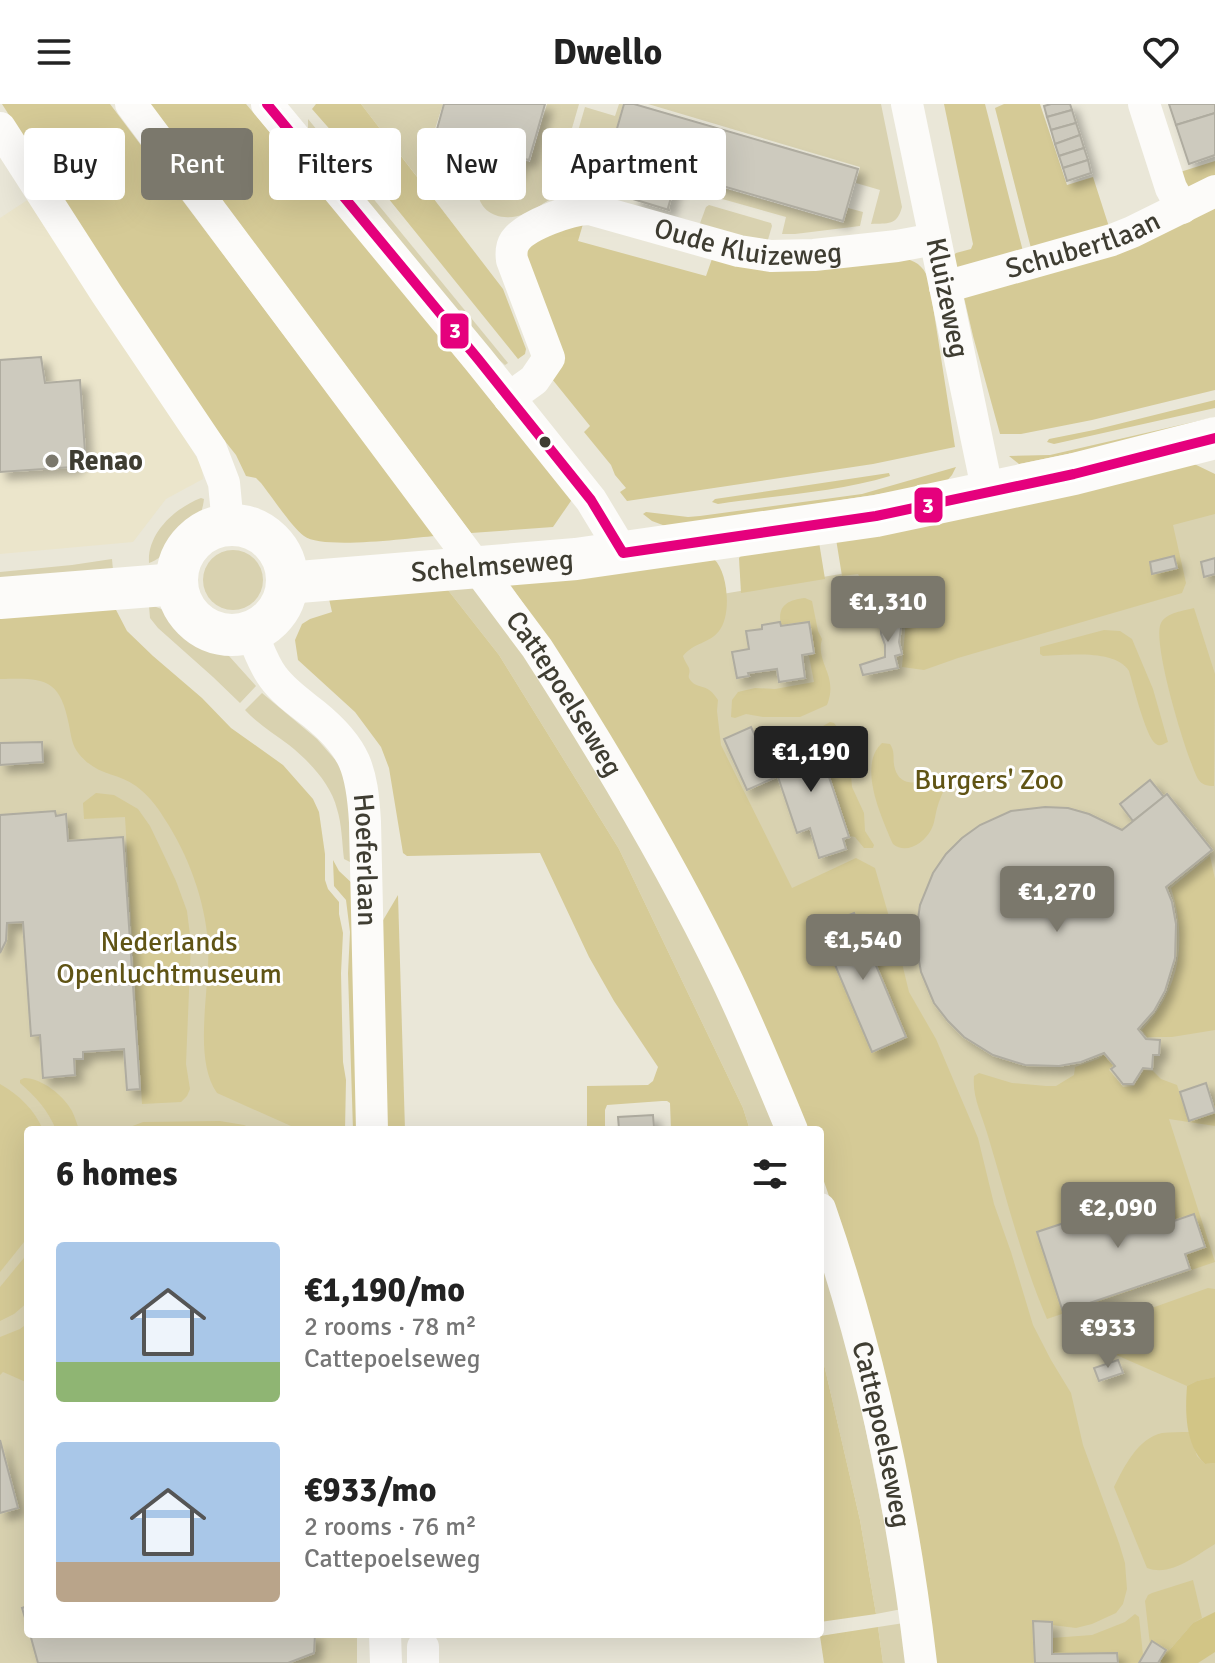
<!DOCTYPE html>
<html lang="en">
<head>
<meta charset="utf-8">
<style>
  :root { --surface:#fff; --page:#f2f2f2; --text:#222; --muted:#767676; --accent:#7b786c }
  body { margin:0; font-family:Signika,sans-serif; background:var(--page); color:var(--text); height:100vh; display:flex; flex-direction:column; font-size:30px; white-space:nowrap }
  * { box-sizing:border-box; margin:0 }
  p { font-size:26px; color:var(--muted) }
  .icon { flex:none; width:44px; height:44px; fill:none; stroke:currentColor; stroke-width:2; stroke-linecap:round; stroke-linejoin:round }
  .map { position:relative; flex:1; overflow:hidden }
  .details { position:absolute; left:24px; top:1022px; width:800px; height:512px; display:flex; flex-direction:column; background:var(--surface); border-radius:8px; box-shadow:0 8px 32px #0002 }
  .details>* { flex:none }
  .banner { position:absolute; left:24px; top:24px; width:800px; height:72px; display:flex; gap:16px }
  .price { position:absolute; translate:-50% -68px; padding:0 18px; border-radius:8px; background:var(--accent); color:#fff; font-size:26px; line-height:52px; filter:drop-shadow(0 2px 4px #0008) }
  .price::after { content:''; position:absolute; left:50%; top:48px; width:24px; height:18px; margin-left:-12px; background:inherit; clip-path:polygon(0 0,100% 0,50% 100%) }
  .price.selected { background:#222; color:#fff }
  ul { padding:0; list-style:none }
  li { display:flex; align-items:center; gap:24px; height:200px; padding:0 32px }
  li span { display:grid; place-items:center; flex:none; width:224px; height:160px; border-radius:8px; color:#555 }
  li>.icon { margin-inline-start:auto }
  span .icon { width:96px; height:96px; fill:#fffc; stroke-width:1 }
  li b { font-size:34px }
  h2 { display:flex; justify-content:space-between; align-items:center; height:96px; padding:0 32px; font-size:34px }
  .tag { padding:0 28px; border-radius:8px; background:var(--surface); box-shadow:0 8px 32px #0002; font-size:28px; line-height:72px }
  .tag.selected { background:var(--accent); color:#fff }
  header { display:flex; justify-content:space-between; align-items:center; height:104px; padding:0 32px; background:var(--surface); font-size:36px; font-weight:800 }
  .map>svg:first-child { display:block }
  .built { fill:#ebe5cb }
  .green { fill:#d9d2b0 }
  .forest { fill:#d5ca96 }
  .water { fill:#d2c586 }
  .building { fill:#cdcabe; stroke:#afaca0; stroke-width:2; filter:url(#shadow) }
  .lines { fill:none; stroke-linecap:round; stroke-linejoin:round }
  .minor { stroke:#fcfbf9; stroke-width:32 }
  .major { stroke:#fcfbf9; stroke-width:42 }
  .bus-1-casing { stroke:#fff; stroke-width:16 }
  .bus-1 { stroke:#e5007d; stroke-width:10 }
  .bus-dot { fill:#3f3d32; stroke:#fff; stroke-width:3 }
  .poi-dot { fill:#7b786c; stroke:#fff; stroke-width:3 }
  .labels { text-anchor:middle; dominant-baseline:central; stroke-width:6; stroke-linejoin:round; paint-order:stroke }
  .street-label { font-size:28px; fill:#3f3d32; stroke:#fff }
  .poi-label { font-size:28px; font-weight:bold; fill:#3f3d32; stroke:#fff; text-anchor:start }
  .park-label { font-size:28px; fill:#605415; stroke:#fff }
  .line-badge { stroke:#fff; stroke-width:3 }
  .badge-label { font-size:22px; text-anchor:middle; font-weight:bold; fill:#fff }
</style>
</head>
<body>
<header><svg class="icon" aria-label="menu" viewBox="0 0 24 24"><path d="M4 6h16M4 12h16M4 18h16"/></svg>Dwello<svg class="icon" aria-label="heart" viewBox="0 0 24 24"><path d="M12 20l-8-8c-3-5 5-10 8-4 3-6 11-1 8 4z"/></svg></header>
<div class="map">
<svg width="1215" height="1559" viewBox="0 0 1215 1559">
  <defs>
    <filter id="shadow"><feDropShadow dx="7" dy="7" stdDeviation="4" flood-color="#0004"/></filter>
  </defs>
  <rect width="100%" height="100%" fill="#eae7d8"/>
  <polygon class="built" points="29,95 174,315 202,363 203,375 166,395 133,438 0,450 0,114"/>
  <g class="green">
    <polygon points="361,0 443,0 427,50 455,59 425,83"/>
    <path d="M547,0H579L568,38L595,46L583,86C575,87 566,88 558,91C545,97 532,109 518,112C494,118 473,103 479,78H482L487,62L517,70L521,56L530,58Z"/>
    <polygon points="619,0 623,0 610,50 613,51 614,46 644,54 643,61 637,59 628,93 594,87 607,42 576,34 585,3 615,12"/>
    <path d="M648,0H881L902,103C897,122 888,119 871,120L880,86L856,79L860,63Z"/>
    <polygon points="308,15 508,259 505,261 488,246 308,24"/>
    <polygon points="679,71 843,119 848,104 863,108 860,122 795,130 782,130 786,113 676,82"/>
    <polygon points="709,101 771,119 772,122 767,139 699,122 706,103"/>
    <polygon points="1215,392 1215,1559 1014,1559 651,502 977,447"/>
    <path d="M201,394L204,395C203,402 202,408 198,414C190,428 163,455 149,459C147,429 175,404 201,394Z"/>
    <circle cx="233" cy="476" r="30"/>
    <polygon points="112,455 113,466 0,480 0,468 72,461"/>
    <polygon points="470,479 527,552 673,794 779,1026 750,1026 743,1004 619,745 499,551 444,481"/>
    <polygon points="151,501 169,508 191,530 229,552 256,582 240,599 213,573 158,524 150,514 149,502"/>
    <polygon points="125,527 340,1026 28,1026 28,1530 357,1530 357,1559 0,1559 0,537"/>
    <path d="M262,589L317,635L338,659L349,685L350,758L344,755C342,739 342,721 337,705C331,680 309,657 289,641C273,629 258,620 245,606Z"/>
    <polygon points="820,1144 846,1228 902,1505 876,1510 860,1416 820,1243"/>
    <polygon points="904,1519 908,1559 883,1559 878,1523"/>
  </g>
  <g class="forest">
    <path d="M2,0H110L435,432C410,434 322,446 304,432C291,422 272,393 261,379L256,374L246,372L236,351L205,312L103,158Z"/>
    <polygon points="150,0 246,0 322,89 573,394 553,423 471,429"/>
    <polygon points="316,0 361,0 503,185 526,245 525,250 518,255 363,63 312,5"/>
    <polygon points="944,0 985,0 1025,155 958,171 954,151 956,149 971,145 973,140"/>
    <polygon points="1004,0 1040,0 1067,81 1093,73 1111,129 1033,152 995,4"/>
    <polygon points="1215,57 1215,77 1192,89 1177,69"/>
    <polygon points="1215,99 1215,286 1092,316 1021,330 1000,330 973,232 962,185"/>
    <path d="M583,120L578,137L706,172L713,152L906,155C919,158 925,165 929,177L955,343L873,360L627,397L620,388L626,384L615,371L611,361L584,328L590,322L552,275L563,261V251L527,161C527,157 527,152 527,148C531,127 566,125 583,120Z"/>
    <polygon points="1215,296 1215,304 1054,340 1047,338 1049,335 1094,326"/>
    <polygon points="1215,313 1215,320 1019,360 1009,352 1050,351"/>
    <polygon points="1188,357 1215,370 1215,410 1173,421 1186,479 1182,489 958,554 924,566 902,563 907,503 897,499 888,492 879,492 869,488 858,470 842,472 836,435"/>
    <polygon points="956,363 952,371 944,380 668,423 652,417 643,410 646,408 688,413 700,412 862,390"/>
    <path d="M889,369L890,372C837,388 773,392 718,400L712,398L715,395Z"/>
    <polygon points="819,438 825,475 741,489 739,454 747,445"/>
    <path d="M714,455C728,468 732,511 719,527C710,539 693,539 683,552C684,556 687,560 689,564C691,571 686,571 691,577C699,586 707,578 718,596L717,607L721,641L792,784L856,754L875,764L900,851L909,888L936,935L978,1034L994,1100L1011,1148L1033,1221L1051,1256L1071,1289L1083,1341L1119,1439L1125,1459L1127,1485L1123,1500L1116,1509L1092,1520L1076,1524L1052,1521L1051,1518L1033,1517L1035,1559H933L838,1118L820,1066V1026H806L551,540L507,476Z"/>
    <polygon points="444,481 499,551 619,745 743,1004 750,1026 671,1026 670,999 667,997 662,997 607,1001 605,1006 605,1026 587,1026 587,982 648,981 653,977 658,963 614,897 589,853 540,749 407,752 403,749 389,664 381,643 355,608 298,556 295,536 302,520 310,515 332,508 329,495"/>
    <path d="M805,494L812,497L818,527L822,535C815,559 839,571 827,601L800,613H763L746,610L735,614L731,613L732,596L738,588L755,584L775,585L814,578L809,552L815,550L810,517L781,521C777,502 787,496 805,494Z"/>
    <path d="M114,502L127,527L153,552L202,594L231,624L283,661L313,695L319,708L325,750V776L328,785L339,798V810L343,829L341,869L343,958L346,976L345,1026H300L217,989C192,953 211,883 208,839C205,796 188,750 164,714C157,702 147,690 136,682C116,668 97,672 79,650C72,642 71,631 69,621C60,573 43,574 0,575V506Z"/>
    <path d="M1194,504L1215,570L1214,682C1207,682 1202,681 1198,675C1187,655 1151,537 1161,519C1167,508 1184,507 1194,504Z"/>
    <path d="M1104,526L1120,527L1132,535L1153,585L1168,638C1163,640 1160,643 1156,640C1146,634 1133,580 1129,567C1116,545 1067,551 1043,552L1040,550V543Z"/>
    <polygon points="830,618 834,619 837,623 836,632 838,643 841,652 850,660 852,683 864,709 865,727 874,741 873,744 864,744 855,733 850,732 817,633 823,622"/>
    <path d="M882,639L890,640C896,649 892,656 895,665C900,683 921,681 931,670L951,672C947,679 940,694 938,701C935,710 935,719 931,726C924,739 906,751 893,740C882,714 857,662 882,639Z"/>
    <polygon points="96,689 114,691 138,705 150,722 161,745 176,777 187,807 191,839 186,960 190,985 187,992 181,998 142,1000 125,713 84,715 83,699"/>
    <path d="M1210,752L1215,775V926L1172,933H1147L1142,926C1180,885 1188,837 1171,784Z"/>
    <polygon points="333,756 339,767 354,781 362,1026 353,1026 348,869 350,828 346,796 334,782"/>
    <polygon points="398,791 405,1026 381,1026 382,818"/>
    <path d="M1104,951L1114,961L1109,966L1123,983L1134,982L1144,966L1153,967L1161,975L1177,981L1187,1012L1214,1003L1215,999V1022L1169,1015L1215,1158L1047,1215C1022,1157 1006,1092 988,1032C982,1011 972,993 974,972L979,969L1012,979L1046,982H1056L1074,971L1075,963L1098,955Z"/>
    <path d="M24,974C42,974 64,992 72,1007C75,1013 77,1020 79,1026H56C48,1006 36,993 20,979V976Z"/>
    <path d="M0,980C19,991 35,1006 43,1026H28V1133L0,1168Z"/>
    <polygon points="220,1017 244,1021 255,1026 122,1026 143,1018"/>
    <polygon points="28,1149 28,1198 14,1210 0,1217 0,1183"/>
    <polygon points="1208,1184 1215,1185 1215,1273 1197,1277 1187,1282 1073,1232"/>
    <polygon points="28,1219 28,1279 3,1268 0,1271 0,1233 20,1225"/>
    <polygon points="820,1243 860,1416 876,1510 820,1518"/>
    <path d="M1189,1328L1197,1352L1205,1360L1215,1359V1440C1195,1452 1171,1473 1147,1464L1114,1383C1124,1363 1138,1334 1162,1329C1171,1328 1180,1328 1189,1328Z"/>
    <polygon points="1193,1476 1202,1514 1193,1519 1158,1559 1152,1537 1150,1540 1145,1497 1148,1491 1152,1489"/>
    <polygon points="1135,1510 1139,1513 1143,1551 1139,1559 1118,1559 1117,1549 1052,1550 1052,1534 1092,1531 1125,1518"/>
    <polygon points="878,1523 883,1559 824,1559 820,1532"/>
  </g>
  <g class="water">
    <path d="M1215,1273V1359L1205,1360C1185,1341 1185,1308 1187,1282L1197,1277Z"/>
    <polygon points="1215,1508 1215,1548 1198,1559 1162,1559 1160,1557 1193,1519"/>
  </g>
  <g class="building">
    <polygon points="444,0 545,0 529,56 520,54 516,68 446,49 449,40 434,36"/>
    <polygon points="624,0 634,0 858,65 843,117 678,69 668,104 669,106 633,95 645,53 614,44 612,50 610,49"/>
    <polygon points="1051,0 1070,0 1072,6 1047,13 1044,2"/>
    <polygon points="1169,0 1215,0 1215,9 1176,21"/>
    <polygon points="1072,6 1076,19 1051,26 1047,13"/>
    <polygon points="1215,9 1215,51 1189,60 1176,21"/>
    <polygon points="1076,19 1080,31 1055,40 1051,26"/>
    <polygon points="1080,31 1084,44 1059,52 1055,40"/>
    <polygon points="1084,44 1088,56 1063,64 1059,52"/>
    <polygon points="1088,56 1091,69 1067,77 1063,64"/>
    <polygon points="41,253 45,279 80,276 85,348 73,363 0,368 0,256"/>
    <polygon points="1174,452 1177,464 1152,470 1150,458"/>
    <polygon points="1215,454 1215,470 1204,473 1201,458"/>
    <polygon points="891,503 904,503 899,538 902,550 895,552 898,564 863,571 860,561 885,553 885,541 881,530 881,518 888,517"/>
    <polygon points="780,518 781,522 809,518 814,549 802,551 805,574 779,578 777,565 748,569 749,572 737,574 732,548 749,545 746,527 762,525 762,521"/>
    <polygon points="751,623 774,674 747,686 724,635"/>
    <polygon points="803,625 808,636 816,634 849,733 843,735 846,745 819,754 810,724 797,729 776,667 783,665 776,643"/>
    <polygon points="42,638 43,658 0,661 0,639"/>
    <polygon points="1150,676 1164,693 1133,717 1120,700"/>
    <polygon points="1167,690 1212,746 1166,783 1172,798 1176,820 1175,854 1165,887 1154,907 1138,925 1146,935 1160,936 1159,951 1153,951 1152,965 1143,964 1133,980 1123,980 1111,965 1115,962 1104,949 1081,958 1059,962 1025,961 993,951 964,933 948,917 934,899 921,868 917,846 917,821 920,801 933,769 946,750 962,734 980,721 1011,707 1045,703 1068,704 1089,710 1122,726"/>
    <polygon points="55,707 56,712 66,710 68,737 123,733 140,985 127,986 124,945 83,948 83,955 74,955 75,971 43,974 40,931 31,932 23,818 7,819 6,837 0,849 0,711"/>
    <polygon points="854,809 906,933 872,948 819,823"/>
    <polygon points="1206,979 1215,1008 1189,1017 1180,988"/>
    <polygon points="653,1011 654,1023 657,1023 654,1026 617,1026 619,1025 618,1013"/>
    <polygon points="1163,1086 1174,1117 1194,1110 1205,1143 1185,1150 1190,1165 1063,1208 1037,1128"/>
    <polygon points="1118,1256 1123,1269 1099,1277 1094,1264"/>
    <polygon points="0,1336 18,1404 0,1409"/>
    <polygon points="28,1502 28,1524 22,1504"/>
    <polygon points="1033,1517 1052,1518 1052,1550 1117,1549 1118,1559 1035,1559"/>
    <polygon points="30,1530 315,1530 314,1549 288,1559 38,1559"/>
    <polygon points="1152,1537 1166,1546 1158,1559 1139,1559"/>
  </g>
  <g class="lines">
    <g class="minor">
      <path id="s1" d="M131,0L537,544C606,651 671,760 726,874C750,924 771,975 792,1026"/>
      <polyline points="267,0 478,255 591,396 623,449"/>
      <path id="s2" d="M907,0L988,389"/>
      <polyline points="1144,0 1171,84 1182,104"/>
      <polyline points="0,24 106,189 211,345 224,379 228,421"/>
      <path id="s3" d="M945,183L1112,136L1132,128L1215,87"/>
      <path id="s4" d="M509,294L534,276L549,254L512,156C511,149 511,143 515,137C526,121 571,105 590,105L739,147L771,152L814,151L897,142L935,135"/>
      <path id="s5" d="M251,528C258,543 263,560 273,573C284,588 300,599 314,610C356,644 362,666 365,718L372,1026"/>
      <path id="s6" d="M820,1105C871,1252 903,1405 921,1559"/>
      <polyline points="385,1530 386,1559"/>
      <polyline points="423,1543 423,1559"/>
    </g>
    <g class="major">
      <circle cx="232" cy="476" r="55"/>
      <path id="s7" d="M287,479L576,455L876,412L1074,370L1215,334"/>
      <polyline points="0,494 177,480"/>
    </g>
    <g class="bus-1-casing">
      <polyline id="bus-1" points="267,0 478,255 591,396 623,449 876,412 1074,370 1215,334"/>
    </g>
    <use href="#bus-1" class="bus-1"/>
  </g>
  <circle class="bus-dot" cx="545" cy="338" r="7"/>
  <circle class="poi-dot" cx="52" cy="357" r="8"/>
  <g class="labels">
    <g class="street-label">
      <text stroke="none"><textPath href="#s4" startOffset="428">Oude Kluizeweg</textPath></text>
      <text stroke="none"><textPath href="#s3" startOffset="144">Schubertlaan</textPath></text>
      <text stroke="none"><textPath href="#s2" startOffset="198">Kluizeweg</textPath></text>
      <text stroke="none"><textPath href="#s7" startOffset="206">Schelmseweg</textPath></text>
      <text stroke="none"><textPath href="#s1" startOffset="732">Cattepoelseweg</textPath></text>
      <text stroke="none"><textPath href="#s5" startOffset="268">Hoeferlaan</textPath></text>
      <text stroke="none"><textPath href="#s6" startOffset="234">Cattepoelseweg</textPath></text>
    </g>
    <g class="poi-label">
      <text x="68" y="357">Renao</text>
    </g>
    <g class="park-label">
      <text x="989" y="676">Burgers' Zoo</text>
      <text x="169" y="838">Nederlands<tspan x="169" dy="32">Openluchtmuseum</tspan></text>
    </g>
  </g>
  <g class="line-badge">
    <rect x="439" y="208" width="31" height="38" rx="8" fill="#e5007d"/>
    <rect x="913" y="382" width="31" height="38" rx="8" fill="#e5007d"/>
  </g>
  <g class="badge-label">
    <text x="455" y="234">3</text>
    <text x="928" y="409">3</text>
  </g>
</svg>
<b class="price" style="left:888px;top:540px">€1,310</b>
<b class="price selected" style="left:811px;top:690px">€1,190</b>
<b class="price" style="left:1057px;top:830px">€1,270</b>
<b class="price" style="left:863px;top:878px">€1,540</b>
<b class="price" style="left:1118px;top:1146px">€2,090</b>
<b class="price" style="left:1108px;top:1266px">€933</b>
<div class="banner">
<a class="tag">Buy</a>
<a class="tag selected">Rent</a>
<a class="tag">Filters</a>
<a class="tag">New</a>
<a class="tag">Apartment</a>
</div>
<section class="details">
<h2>6 homes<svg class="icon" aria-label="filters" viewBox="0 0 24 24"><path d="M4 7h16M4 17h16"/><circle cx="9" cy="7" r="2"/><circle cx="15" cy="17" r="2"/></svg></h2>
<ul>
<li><span style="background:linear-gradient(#a9c7e8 75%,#8fb573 0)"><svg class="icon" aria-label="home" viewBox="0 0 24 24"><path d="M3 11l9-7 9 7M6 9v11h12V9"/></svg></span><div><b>€1,190/mo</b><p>2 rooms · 78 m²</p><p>Cattepoelseweg</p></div></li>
<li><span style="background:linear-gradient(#a9c7e8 75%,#b9a48a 0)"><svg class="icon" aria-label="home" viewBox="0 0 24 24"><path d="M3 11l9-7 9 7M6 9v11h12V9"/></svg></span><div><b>€933/mo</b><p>2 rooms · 76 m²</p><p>Cattepoelseweg</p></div></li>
</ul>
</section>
</div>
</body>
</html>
